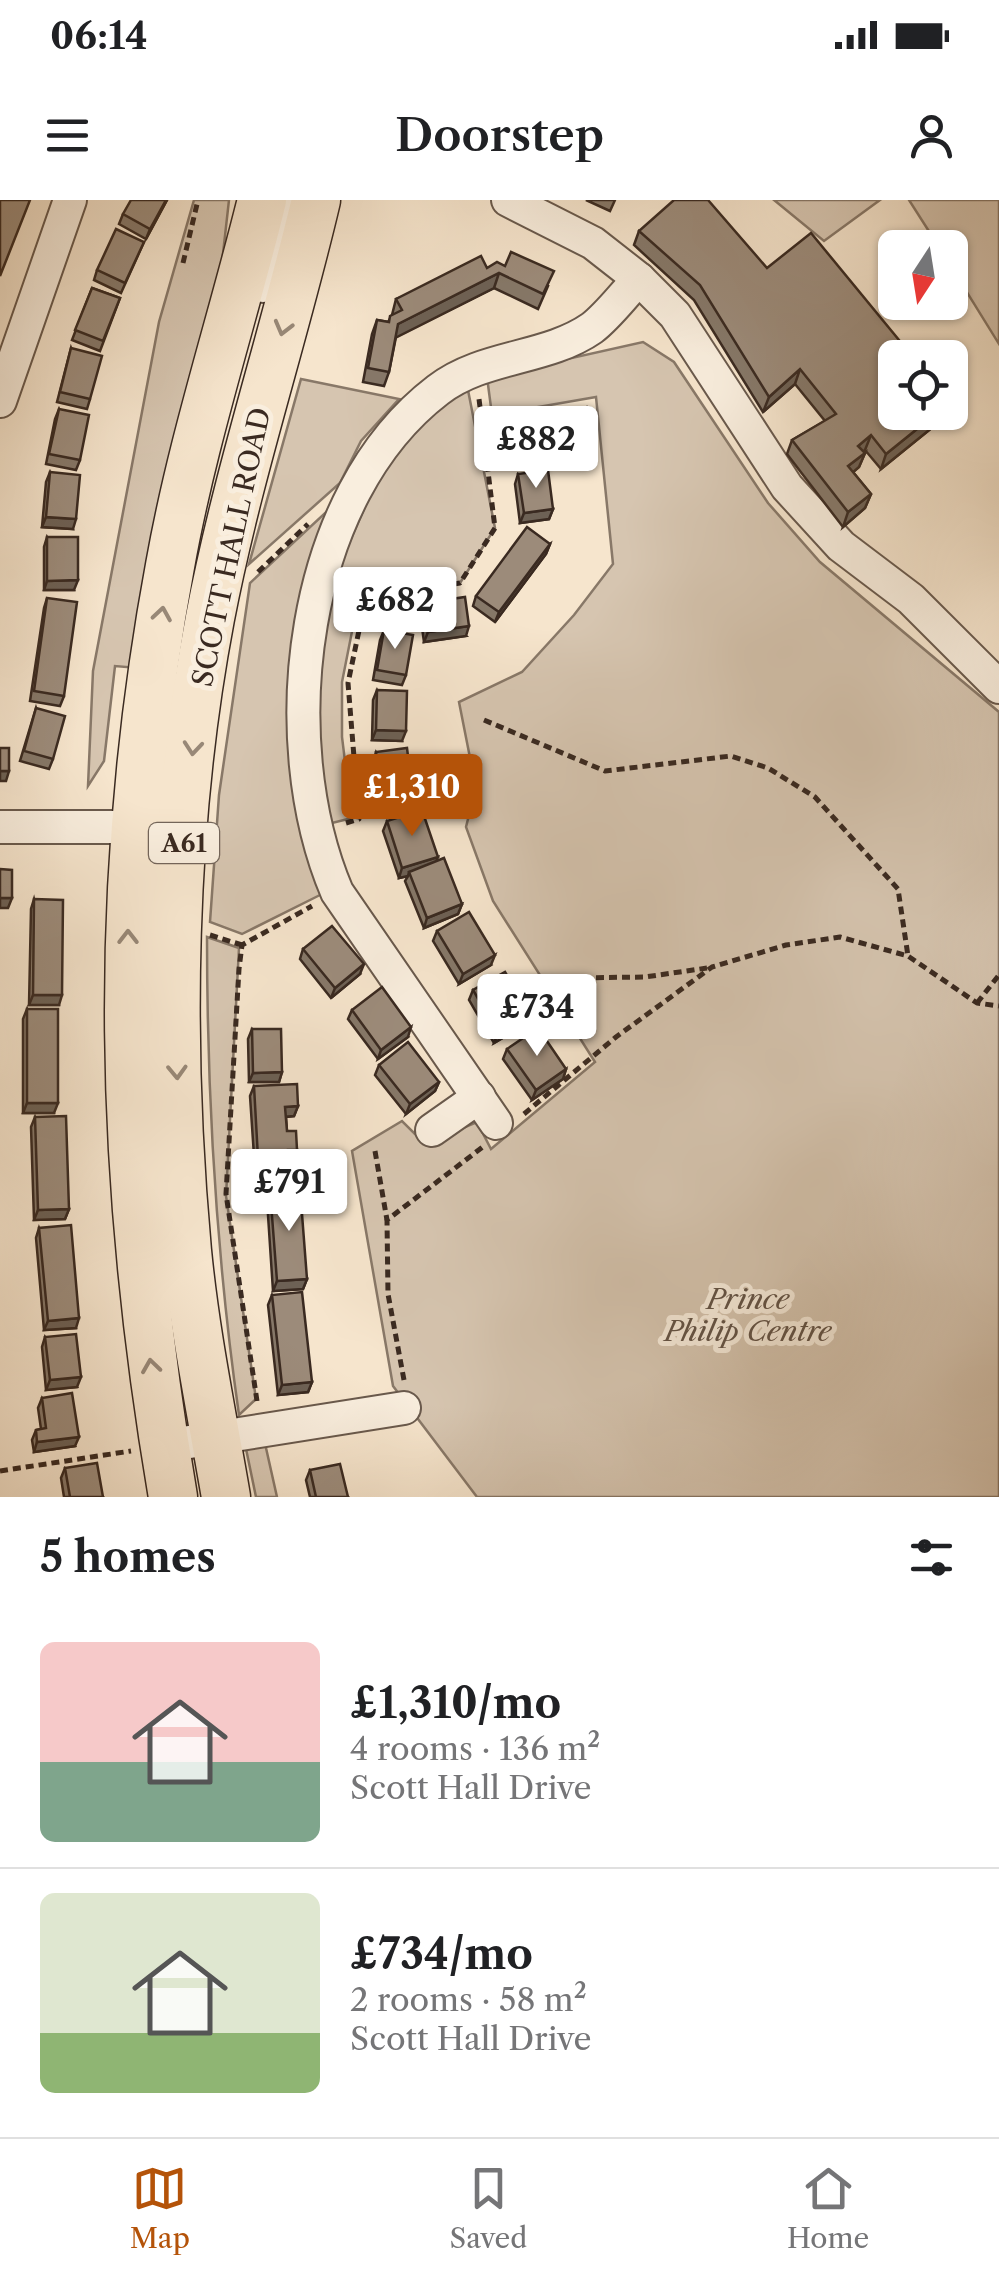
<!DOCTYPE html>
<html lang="en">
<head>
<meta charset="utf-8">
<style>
  :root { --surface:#fff; --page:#f6f6f6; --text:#202124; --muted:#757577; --line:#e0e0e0; --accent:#b45309 }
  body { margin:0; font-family:"Libre Caslon Text",serif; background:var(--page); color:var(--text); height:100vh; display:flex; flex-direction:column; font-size:38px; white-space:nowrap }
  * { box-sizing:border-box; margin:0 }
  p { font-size:32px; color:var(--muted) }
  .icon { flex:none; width:55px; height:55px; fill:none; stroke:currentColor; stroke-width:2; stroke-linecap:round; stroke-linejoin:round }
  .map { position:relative; height:1297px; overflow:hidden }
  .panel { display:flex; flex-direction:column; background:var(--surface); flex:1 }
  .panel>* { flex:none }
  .needle { width:65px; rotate:192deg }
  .fabs { position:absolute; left:878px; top:30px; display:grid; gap:20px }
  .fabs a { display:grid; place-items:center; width:90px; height:90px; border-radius:15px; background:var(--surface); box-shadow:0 2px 8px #0004; font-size:50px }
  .price { position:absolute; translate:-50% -85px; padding:0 22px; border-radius:10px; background:#fff; color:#222; font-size:32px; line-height:65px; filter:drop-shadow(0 2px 5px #0008) }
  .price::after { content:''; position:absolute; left:50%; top:60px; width:30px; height:22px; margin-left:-15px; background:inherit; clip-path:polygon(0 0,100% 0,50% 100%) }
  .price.current { background:var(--accent); color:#fff }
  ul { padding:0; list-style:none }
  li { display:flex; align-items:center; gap:30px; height:250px; padding:0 40px }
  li+li { border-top:2px solid var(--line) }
  li span { display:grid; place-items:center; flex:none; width:280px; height:200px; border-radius:15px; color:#555 }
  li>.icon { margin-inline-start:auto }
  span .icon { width:120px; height:120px; fill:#fffc; stroke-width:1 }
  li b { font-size:42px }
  h2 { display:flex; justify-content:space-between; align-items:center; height:120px; padding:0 40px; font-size:42px }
  .status { display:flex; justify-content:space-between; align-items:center; height:70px; padding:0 50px; background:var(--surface); direction:ltr }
  .status svg { height:28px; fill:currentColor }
  header { display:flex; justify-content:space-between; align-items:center; height:130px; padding:0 40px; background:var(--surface); font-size:45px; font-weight:600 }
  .tab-bar { display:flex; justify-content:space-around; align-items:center; height:140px; border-top:2px solid var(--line); background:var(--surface); font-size:28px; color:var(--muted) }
  .tab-bar a { display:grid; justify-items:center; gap:5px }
  .tab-bar .current { color:var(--accent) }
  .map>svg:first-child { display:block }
  .green { fill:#d6c5b0; stroke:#887868; stroke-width:2.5 }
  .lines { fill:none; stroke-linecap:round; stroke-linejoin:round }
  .minor-casing { stroke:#69594c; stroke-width:36 }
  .highway-casing { stroke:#3a2a21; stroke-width:51 }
  .path { stroke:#3a2a21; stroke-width:5; stroke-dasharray:8 5; stroke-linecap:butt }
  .minor { stroke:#f9eede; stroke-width:32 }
  .highway { stroke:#f6e5cd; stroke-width:48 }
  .wall { fill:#867869; stroke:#3a2a21; stroke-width:2.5 }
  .shaded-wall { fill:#6d6155; stroke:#3a2a21; stroke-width:2.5 }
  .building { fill:#9c8b7a; stroke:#3a2a21; stroke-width:2.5 }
  .oneway { stroke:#988877 }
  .labels { text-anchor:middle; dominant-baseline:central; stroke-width:10; stroke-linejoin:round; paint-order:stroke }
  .shield { fill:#f9eede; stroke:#73655a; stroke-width:2.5 }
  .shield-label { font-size:25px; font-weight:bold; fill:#3a2a21 }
  .street-label { font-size:28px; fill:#3a2a21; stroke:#f9eede }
  .park-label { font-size:28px; font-style:italic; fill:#615145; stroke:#f9eede }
</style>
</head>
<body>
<div class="status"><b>06:14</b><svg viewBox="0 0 49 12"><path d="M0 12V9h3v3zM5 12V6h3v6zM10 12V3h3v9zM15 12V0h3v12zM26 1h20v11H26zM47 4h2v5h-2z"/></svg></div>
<header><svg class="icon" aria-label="menu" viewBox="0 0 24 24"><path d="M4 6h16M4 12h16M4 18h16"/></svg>Doorstep<svg class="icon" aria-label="person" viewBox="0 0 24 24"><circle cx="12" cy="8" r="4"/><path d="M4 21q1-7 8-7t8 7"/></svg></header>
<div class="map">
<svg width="999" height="1297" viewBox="0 0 999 1297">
  <rect width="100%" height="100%" fill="#f6e5cd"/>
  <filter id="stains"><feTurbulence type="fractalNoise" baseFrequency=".002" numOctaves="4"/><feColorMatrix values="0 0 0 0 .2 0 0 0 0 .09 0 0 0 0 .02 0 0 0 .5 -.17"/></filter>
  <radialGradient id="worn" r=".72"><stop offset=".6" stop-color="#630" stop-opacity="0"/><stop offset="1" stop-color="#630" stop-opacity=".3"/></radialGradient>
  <g class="green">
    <polygon points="194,0 229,0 214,134 138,468 115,466 104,561 88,586 93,471 159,122"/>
    <polygon points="774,0 880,0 824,41"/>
    <polygon points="909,0 999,0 999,144 950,65 950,48 939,47"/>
    <polygon points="643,142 674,162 768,303 820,362 999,512 999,1297 477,1297 393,1186 352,951 402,921 425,944 477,922 491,949 595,862 493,701 466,627 476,588 459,502 522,472 574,415 613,364 596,197 492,215 487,177"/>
    <polygon points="301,179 399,199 361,241 340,283 249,364"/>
    <polygon points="467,185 495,328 460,383 359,396 342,482 342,537 352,618 324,625 314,507 332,382 389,252"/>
    <polygon points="337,302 293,576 302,638 322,694 242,734 210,722 219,595 250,383"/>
    <path d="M207,737L239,748L226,996L256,1199L239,1215C216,1055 207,898 207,737Z"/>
    <polygon points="264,1239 277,1297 256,1297 245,1244"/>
  </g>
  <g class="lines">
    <g class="minor-casing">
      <g id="minor">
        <polyline points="508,0 593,43 639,79 675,115 787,287 841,346 911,399 999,487"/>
        <polyline points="263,86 288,0"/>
        <polyline points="0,201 70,0"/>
        <polyline points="0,627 156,627"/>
        <path d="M496,923L337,692C272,539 299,296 438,190C483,155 546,160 592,128C609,115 624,94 639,79"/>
        <polyline points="432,930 479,897"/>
        <polyline points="164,1246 404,1208"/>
      </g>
    </g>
    <g class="highway-casing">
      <g id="highway">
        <path d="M173,1297C119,980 111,683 170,366C192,242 232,122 262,0"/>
        <path d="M226,1297C212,1215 195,1134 187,1051C168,844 171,622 210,418C237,277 283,140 316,0"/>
      </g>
    </g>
    <g class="path">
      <polyline points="183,63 198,0"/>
      <polyline points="484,225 588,208"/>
      <polyline points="258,372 308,324"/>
      <polyline points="344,400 366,397"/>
      <polyline points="484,520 605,571 731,556 768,568 815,597 898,689 908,756"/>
      <polyline points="346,623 359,619 348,483 366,397 460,383 495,328 479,199"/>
      <polyline points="210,735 242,745"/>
      <polyline points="570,778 645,777 707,768"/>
      <polyline points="977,803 999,775"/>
      <polyline points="524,914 616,837 712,767 786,745 840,737 908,756 977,803 999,806"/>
      <polyline points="375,951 387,1020"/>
      <polyline points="404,1180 388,1094 387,1020 484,946"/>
      <polyline points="257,1201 226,994 239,769 242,745 312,706"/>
      <polyline points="0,1271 131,1251"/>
    </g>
    <use href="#minor" class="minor"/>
    <use href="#highway" class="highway"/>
  </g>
  <g class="wall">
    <polygon points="167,0 146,39 119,24 123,14"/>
    <polygon points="586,0 615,0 610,11"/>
    <polygon points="639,31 895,212 946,212 944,218 881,269 865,250 864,251 865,253 859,267 853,272 871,294 865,308 843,327 787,254 792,240 825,221 795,184 763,212 694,100 634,45"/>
    <polygon points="144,42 121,93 94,80 97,70"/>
    <polygon points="487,68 548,86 538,109 494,88 396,137 389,172 384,186 363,182 372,134 377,120 388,122 392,115 396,99"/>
    <polygon points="92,88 120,98 100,151 72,140"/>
    <polygon points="71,148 90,199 87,209 57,202"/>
    <polygon points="59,209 80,260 76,270 46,264 55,219"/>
    <polygon points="550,229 591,260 550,266 546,239"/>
    <polygon points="50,272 73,329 42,327 46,282"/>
    <polygon points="518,274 553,309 549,319 520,323 515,284"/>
    <polygon points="47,337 74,390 44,390 44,347"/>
    <polygon points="550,344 546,354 495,422 473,406 476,396"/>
    <polygon points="47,398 64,496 60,506 30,501 44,408"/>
    <polygon points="423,403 466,436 424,442 420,413"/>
    <polygon points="384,430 406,475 402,485 373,480 380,440"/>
    <polygon points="377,490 402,541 372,540 373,500"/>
    <polygon points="36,508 53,559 49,569 20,561"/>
    <polygon points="376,552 409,599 378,603 373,562"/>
    <polygon points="387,621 437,661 462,704 458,714 424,728 405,681 408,676 399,678 383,631"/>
    <polygon points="34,699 59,805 29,805 31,709"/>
    <polygon points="437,731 491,765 459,784 433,741"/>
    <polygon points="303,749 360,774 331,798 300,759"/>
    <polygon points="473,790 530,815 526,824 494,843 469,800"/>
    <polygon points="27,809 54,913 23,913 23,819"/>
    <polygon points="352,810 408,837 378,859 348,819"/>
    <polygon points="252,829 282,872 279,882 249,882 248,839"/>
    <polygon points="507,849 566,869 563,879 532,900 503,859"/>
    <polygon points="379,865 439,882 435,891 406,914 375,875"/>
    <polygon points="254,886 298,906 294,916 286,917 287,931 297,950 293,960 288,960 285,985 256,986 250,896"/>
    <polygon points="35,917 69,1009 65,1019 34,1020 31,927"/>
    <polygon points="270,990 307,1079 303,1089 273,1091 267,1000"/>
    <polygon points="39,1028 76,1128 44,1130 36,1038"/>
    <polygon points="272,1095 312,1182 308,1192 278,1195 268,1105"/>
    <polygon points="45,1137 77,1187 46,1190 42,1147"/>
    <polygon points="42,1198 75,1246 34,1252 32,1240 36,1230 41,1229 38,1208"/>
    <polygon points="65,1268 103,1297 64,1297 61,1278"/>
    <polygon points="310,1270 348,1297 310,1297 306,1280"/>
  </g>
  <g class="shaded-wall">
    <polygon points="166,0 167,0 146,39 150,29"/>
    <polygon points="499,73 494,88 393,139 398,124"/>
    <polygon points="800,169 795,184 763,212 769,197"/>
    <polygon points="938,212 946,212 944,218 881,269 886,254"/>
    <polygon points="871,235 865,250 853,260 858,246"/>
    <polygon points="595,250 591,260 550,266 554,256"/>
    <polygon points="865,253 859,267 843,281 848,266"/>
    <polygon points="871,294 865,308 843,327 848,312"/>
    <polygon points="553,309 549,319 520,323 524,313"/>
    <polygon points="46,317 76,319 73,329 42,327"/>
    <polygon points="550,344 546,354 495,422 499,412"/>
    <polygon points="78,380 74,390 44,390 47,381"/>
    <polygon points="469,426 466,436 424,442 428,432"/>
    <polygon points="376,530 406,531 402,541 372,540"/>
    <polygon points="0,571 9,571 6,581 0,581"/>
    <polygon points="412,589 409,599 378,603 382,594"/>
    <polygon points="438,657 434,667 409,672 408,676 399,678 402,668"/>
    <polygon points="0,698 12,698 8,708 0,708"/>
    <polygon points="462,704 458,714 424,728 427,718"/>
    <polygon points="495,755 491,765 459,784 463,774"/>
    <polygon points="364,764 360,774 331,798 335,788"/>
    <polygon points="33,795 62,795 59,805 29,805"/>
    <polygon points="530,815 526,824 494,843 498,833"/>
    <polygon points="411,827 408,837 378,859 381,850"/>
    <polygon points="566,869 563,879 532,900 536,890"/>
    <polygon points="282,872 279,882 249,882 253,873"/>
    <polygon points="439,882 435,891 406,914 410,904"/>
    <polygon points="27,903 58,903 54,913 23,913"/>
    <polygon points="298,906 294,916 282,917 285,907"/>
    <polygon points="288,950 297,950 293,960 284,960"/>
    <polygon points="289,975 285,985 256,986 259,976"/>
    <polygon points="69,1009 65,1019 34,1020 38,1010"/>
    <polygon points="307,1079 303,1089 273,1091 277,1081"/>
    <polygon points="79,1118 76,1128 44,1130 48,1121"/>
    <polygon points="81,1177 77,1187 46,1190 50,1180"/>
    <polygon points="312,1182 308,1192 278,1195 282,1185"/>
    <polygon points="79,1237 75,1246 34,1252 37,1242"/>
  </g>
  <g class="building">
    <polygon points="0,0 30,0 0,76"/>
    <polygon points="131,0 166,0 150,29 123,14"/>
    <polygon points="674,0 708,0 767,68 811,33 913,157 925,148 933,158 895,158 895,212 938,212 886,254 871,235 858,246 865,253 848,266 871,294 848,312 792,240 836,214 800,169 769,197 700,85 639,31"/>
    <polygon points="116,29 144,42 125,83 97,70"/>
    <polygon points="511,52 554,71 543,94 499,73 398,124 389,172 368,168 377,120 389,122 390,116 402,110 396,99 481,56 487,68 497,62 505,66"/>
    <polygon points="92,88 120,98 103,141 75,130"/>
    <polygon points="71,148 102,156 90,199 60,192"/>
    <polygon points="59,209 89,215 80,260 49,254"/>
    <polygon points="591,222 595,250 554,256 550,229"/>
    <polygon points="548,270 553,309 524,313 518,274"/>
    <polygon points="50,272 80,275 76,319 46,317"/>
    <polygon points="527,327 550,344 499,412 476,396"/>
    <polygon points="47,337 78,337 78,380 47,381"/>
    <polygon points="465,397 469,426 428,432 423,403"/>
    <polygon points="47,398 77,402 64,496 34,491"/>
    <polygon points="384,430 413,435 406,475 377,470"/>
    <polygon points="377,490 407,491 406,531 376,530"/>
    <polygon points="36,508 65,516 53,559 24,551"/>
    <rect x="0" y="548" width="9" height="23"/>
    <polygon points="407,548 412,589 382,594 376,552"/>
    <polygon points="422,610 438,657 402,668 387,621"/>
    <polygon points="444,658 462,704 427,718 409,672"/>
    <polygon points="0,669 12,670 12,698 0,698"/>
    <polygon points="34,699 63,700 62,795 33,795"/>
    <polygon points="469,712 495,755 463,774 437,731"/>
    <polygon points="332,726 364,764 335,788 303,749"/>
    <polygon points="505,772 530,815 498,833 473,790"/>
    <polygon points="382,787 411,827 381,850 352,810"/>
    <rect x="27" y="809" width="31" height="94"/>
    <polygon points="538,828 566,869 536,890 507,849"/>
    <polygon points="252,829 281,829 282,872 253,873"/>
    <polygon points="408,842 439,882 410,904 379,865"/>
    <polygon points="297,884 298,906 285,907 287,931 296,931 297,950 288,950 289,975 259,976 254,886"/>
    <polygon points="66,916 69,1009 38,1010 35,917"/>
    <polygon points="300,988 307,1079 277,1081 270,990"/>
    <polygon points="71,1025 79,1118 48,1121 39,1028"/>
    <polygon points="302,1092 312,1182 282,1185 272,1095"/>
    <polygon points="76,1134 81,1177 50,1180 45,1137"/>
    <polygon points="72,1193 79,1237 37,1242 36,1230 46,1228 42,1198"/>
    <polygon points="97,1263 103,1297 70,1297 65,1268"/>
    <polygon points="340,1264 348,1297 316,1297 310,1270"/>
  </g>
  <defs><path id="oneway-chevron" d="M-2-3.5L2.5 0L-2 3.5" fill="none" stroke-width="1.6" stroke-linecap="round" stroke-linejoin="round" transform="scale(2.5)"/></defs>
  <g class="oneway">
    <use href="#oneway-chevron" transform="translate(283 128) rotate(105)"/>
    <use href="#oneway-chevron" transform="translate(162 414) rotate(-81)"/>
    <use href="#oneway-chevron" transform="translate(193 548) rotate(95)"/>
    <use href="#oneway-chevron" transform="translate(128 737) rotate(-90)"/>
    <use href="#oneway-chevron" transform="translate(177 872) rotate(88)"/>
    <use href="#oneway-chevron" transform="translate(151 1166) rotate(-98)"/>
  </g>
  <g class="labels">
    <rect class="shield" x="149" y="623" width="70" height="40" rx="8"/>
    <g class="shield-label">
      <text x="184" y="643">A61</text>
    </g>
    <g class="street-label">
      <text transform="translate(231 347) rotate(-78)">SCOTT HALL ROAD</text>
    </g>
    <g class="park-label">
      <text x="748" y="1099">Prince<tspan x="748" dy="32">Philip Centre</tspan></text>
    </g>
  </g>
  <rect width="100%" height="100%" filter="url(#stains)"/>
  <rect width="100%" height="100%" fill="url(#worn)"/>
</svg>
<div class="fabs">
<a><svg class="needle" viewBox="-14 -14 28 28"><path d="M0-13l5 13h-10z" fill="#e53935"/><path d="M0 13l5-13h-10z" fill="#757577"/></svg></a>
<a><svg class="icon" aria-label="locate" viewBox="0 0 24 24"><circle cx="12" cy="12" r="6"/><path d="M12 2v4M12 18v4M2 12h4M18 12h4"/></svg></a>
</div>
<b class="price" style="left:536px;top:291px">£882</b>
<b class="price" style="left:395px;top:452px">£682</b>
<b class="price current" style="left:412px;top:639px">£1,310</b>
<b class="price" style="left:537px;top:859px">£734</b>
<b class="price" style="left:289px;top:1034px">£791</b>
</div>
<section class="panel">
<h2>5 homes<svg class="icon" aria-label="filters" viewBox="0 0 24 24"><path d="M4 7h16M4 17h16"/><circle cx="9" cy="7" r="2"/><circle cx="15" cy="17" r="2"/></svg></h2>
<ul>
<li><span style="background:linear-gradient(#f6c9c9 60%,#7fa58c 0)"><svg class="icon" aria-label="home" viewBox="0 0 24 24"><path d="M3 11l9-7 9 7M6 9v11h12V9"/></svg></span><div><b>£1,310/mo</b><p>4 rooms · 136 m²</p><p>Scott Hall Drive</p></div></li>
<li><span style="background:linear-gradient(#dfe7d0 70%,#8fb573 0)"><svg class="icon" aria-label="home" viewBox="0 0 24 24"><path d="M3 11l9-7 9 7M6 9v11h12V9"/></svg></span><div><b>£734/mo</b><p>2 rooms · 58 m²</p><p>Scott Hall Drive</p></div></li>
</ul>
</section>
<nav class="tab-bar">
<a class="current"><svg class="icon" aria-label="map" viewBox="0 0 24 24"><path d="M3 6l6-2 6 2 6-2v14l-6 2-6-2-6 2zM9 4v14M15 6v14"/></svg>Map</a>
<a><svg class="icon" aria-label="saved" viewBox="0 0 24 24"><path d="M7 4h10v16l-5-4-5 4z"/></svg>Saved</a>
<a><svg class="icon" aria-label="home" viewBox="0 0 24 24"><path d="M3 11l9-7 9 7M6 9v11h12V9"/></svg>Home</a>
</nav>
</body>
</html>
